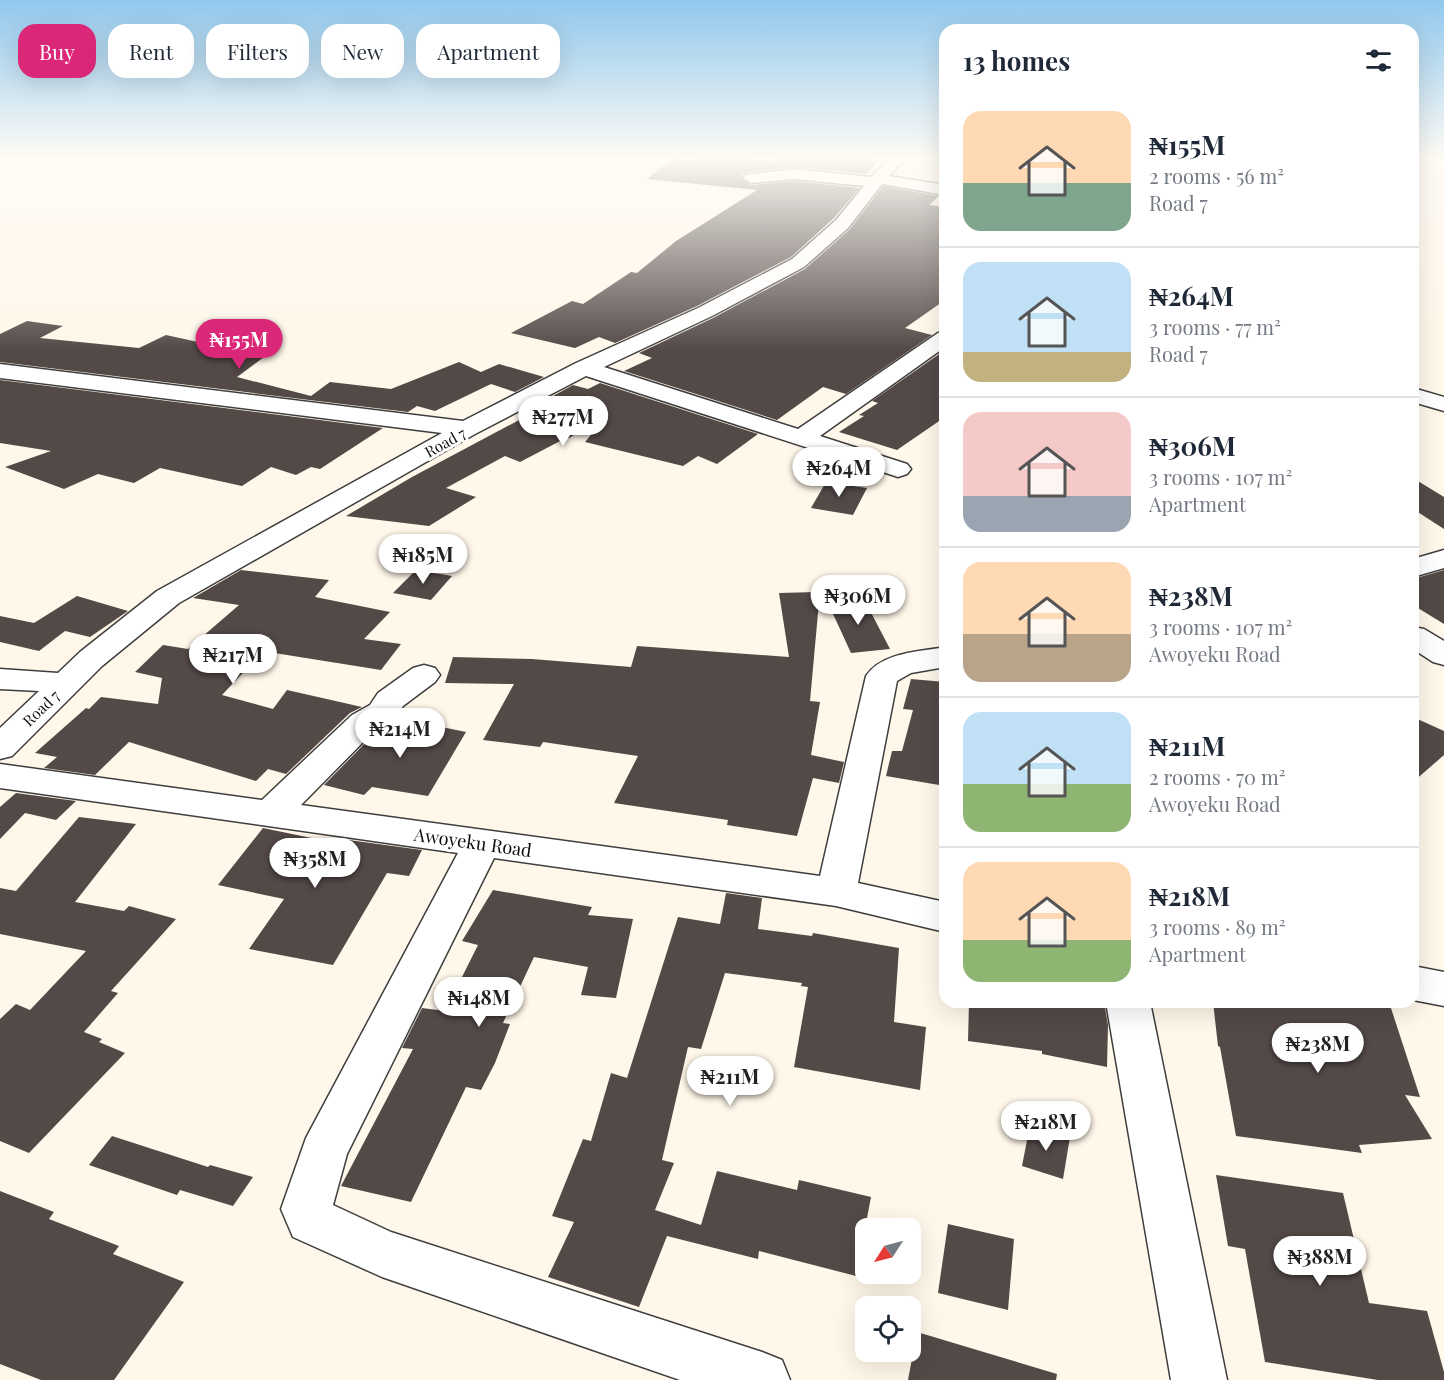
<!DOCTYPE html>
<html lang="en">
<head>
<meta charset="utf-8">
<style>
  :root { --surface:#fff; --page:#f2f2f3; --text:#1f2937; --muted:#747a83; --line:#e0e1e3; --accent:#db2777 }
  body { margin:0; font-family:"Playfair Display",serif; background:var(--page); color:var(--text); height:100vh; display:flex; flex-direction:column; font-size:22px; white-space:nowrap }
  * { box-sizing:border-box; margin:0 }
  p { font-size:20px; color:var(--muted) }
  .icon { flex:none; width:33px; height:33px; fill:none; stroke:currentColor; stroke-width:2; stroke-linecap:round; stroke-linejoin:round }
  .map { position:relative; flex:1; overflow:hidden }
  .panel { position:absolute; left:939px; top:24px; width:480px; height:984px; display:flex; flex-direction:column; background:var(--surface); border-radius:18px; box-shadow:0 6px 24px #0002 }
  .panel>* { flex:none }
  .top-card { position:absolute; left:18px; top:24px; width:570px; height:54px; display:flex; gap:12px }
  .needle { width:39px; rotate:234deg }
  .buttons { position:absolute; left:855px; top:1218px; display:grid; gap:12px }
  .buttons a { display:grid; place-items:center; width:66px; height:66px; border-radius:12px; background:var(--surface); box-shadow:0 6px 24px #0002; font-size:30px }
  .price { position:absolute; translate:-50% -51px; padding:0 14px; border-radius:21px; background:#fff; color:#222; font-size:20px; line-height:39px; filter:drop-shadow(0 2px 3px #0008) }
  .price::after { content:''; position:absolute; left:50%; top:36px; width:18px; height:14px; margin-left:-9px; background:inherit; clip-path:polygon(0 0,100% 0,50% 100%) }
  .price.current { background:var(--accent); color:#fff }
  ul { padding:0; list-style:none }
  li { display:flex; align-items:center; gap:18px; height:150px; padding:0 24px }
  li+li { border-top:2px solid var(--line) }
  li span { display:grid; place-items:center; flex:none; width:168px; height:120px; border-radius:18px; color:#555 }
  li>.icon { margin-inline-start:auto }
  span .icon { width:72px; height:72px; fill:#fffc; stroke-width:1 }
  li b { font-size:26px }
  h2 { display:flex; justify-content:space-between; align-items:center; height:72px; padding:0 24px; font-size:26px }
  .chip { padding:0 21px; border-radius:18px; background:var(--surface); box-shadow:0 6px 24px #0002; font-size:21px; line-height:54px }
  .chip.current { background:var(--accent); color:#fff }
  .map>svg:first-child { display:block }
  .building { fill:#534a48 }
  .lines { fill:none; stroke-linecap:round; stroke-linejoin:round }
  .minor-casing { stroke:#3e3e3e; stroke-width:3 }
  .minor { fill:#fff; fill-rule:evenodd }
  .labels { text-anchor:middle; dominant-baseline:central; stroke-width:6; stroke-linejoin:round; paint-order:stroke }
  .far-street-label { font-size:15px; fill:#0b0b0b; stroke:#fff }
  .street-label { font-size:18px; fill:#0b0b0b; stroke:#fff }
</style>
</head>
<body>
<div class="map">
<svg width="1444" height="1380" viewBox="0 0 1444 1380">
  <rect width="100%" height="100%" fill="#fff7e9"/>
  <g class="building">
    <polygon points="696,157 736,157 776,161 780,157 873,157 871,159 879,160 867,174 794,167 744,173 741,178 751,185 794,181 860,188 834,218 791,257 697,306 615,343 599,337 575,348 511,333 572,301 583,304 631,272 637,273 676,241 757,190 647,179 673,158 692,160"/>
    <polygon points="883,186 939,196 929,205 945,207 945,300 905,328 932,335 846,394 823,387 777,420 624,371 652,358 639,353 713,318 805,269 850,229"/>
    <polygon points="27,321 63,326 40,338 139,348 166,335 207,344 248,348 244,351 268,354 237,377 311,396 330,382 391,389 459,362 481,372 499,364 544,377 515,392 491,384 435,411 417,406 408,412 0,362 0,334"/>
    <polygon points="945,350 945,417 897,450 839,432 864,416 859,415 878,403 872,401"/>
    <polygon points="0,380 383,428 320,469 311,467 296,475 271,467 242,486 160,468 134,483 98,474 64,489 5,467 51,451 0,443"/>
    <polygon points="600,383 758,434 717,464 698,456 683,466 585,442 608,414 569,438 566,438 520,462 505,456 446,488 476,497 429,526 346,516 412,477 551,403 544,401 573,385 588,389"/>
    <polygon points="1413,478 1444,497 1444,529 1413,509"/>
    <polygon points="826,482 867,488 853,515 811,508"/>
    <polygon points="241,570 329,580 315,597 390,612 364,639 401,644 381,670 249,649 247,659 253,662 222,695 273,709 287,690 362,707 350,713 286,774 268,769 256,781 129,742 95,775 44,768 57,757 35,753 86,708 89,709 101,697 158,704 162,678 135,672 163,645 188,649 239,605 193,598"/>
    <polygon points="416,570 452,576 431,600 393,593"/>
    <polygon points="1444,570 1444,624 1413,605 1413,579"/>
    <polygon points="817,592 819,602 810,701 820,702 811,755 844,762 839,783 813,778 797,836 727,825 728,820 614,803 638,756 543,742 540,747 483,740 514,684 445,683 453,657 532,659 631,667 637,646 789,657 779,593"/>
    <polygon points="77,596 128,611 90,637 65,631 39,651 0,642 0,616 34,623"/>
    <polygon points="864,599 890,649 851,653 828,603"/>
    <polygon points="911,679 945,682 945,786 886,776 892,751 902,751 913,710 903,709"/>
    <polygon points="400,716 429,722 427,724 466,732 428,796 372,787 364,795 324,785 377,731 396,721"/>
    <polygon points="1413,717 1444,731 1444,755 1413,782"/>
    <polygon points="16,793 76,801 56,820 25,813 0,839 0,807"/>
    <polygon points="79,817 136,824 75,902 124,911 129,906 176,919 111,991 118,993 84,1032 102,1039 99,1042 125,1053 29,1153 0,1141 0,1019 16,1004 30,1010 86,951 0,934 0,888 16,891"/>
    <polygon points="263,828 331,842 334,838 422,850 409,876 387,873 333,965 249,949 284,899 218,885"/>
    <polygon points="493,890 592,907 588,915 633,919 616,998 581,995 588,967 534,957 503,1023 510,1024 495,1063 481,1090 466,1087 411,1202 341,1186 413,1049 402,1048 422,1008 445,1011 478,945 462,941"/>
    <polygon points="726,893 762,898 758,929 812,936 813,933 899,948 894,1022 926,1027 920,1090 794,1067 808,987 801,986 802,983 725,973 701,1049 688,1047 662,1160 674,1163 655,1210 701,1225 717,1171 797,1190 799,1180 871,1197 856,1276 759,1251 758,1259 667,1236 639,1307 548,1277 574,1222 552,1216 583,1139 591,1141 611,1073 627,1078 678,917 720,924"/>
    <polygon points="969,1002 1104,1002 1108,1025 1107,1067 1042,1054 1042,1051 968,1041"/>
    <polygon points="1213,1002 1389,1002 1420,1097 1405,1095 1432,1139 1359,1145 1362,1153 1236,1136 1220,1047 1218,1046"/>
    <polygon points="1030,1125 1070,1137 1063,1179 1022,1166"/>
    <polygon points="112,1136 208,1167 210,1165 253,1177 233,1206 180,1190 177,1195 89,1165"/>
    <polygon points="1216,1175 1343,1193 1369,1303 1427,1311 1444,1372 1444,1380 1378,1380 1265,1362 1245,1249 1228,1246"/>
    <polygon points="0,1191 54,1212 49,1219 119,1246 113,1254 184,1282 114,1380 41,1380 0,1364"/>
    <polygon points="948,1224 1014,1239 1008,1310 938,1293"/>
    <polygon points="917,1332 1057,1374 1056,1380 908,1380"/>
  </g>
  <g class="lines">
    <g class="minor-casing">
      <g id="minor">
        <polygon points="891,157 907,157 889,176 945,185 945,195 882,184 848,228 804,267 712,316 604,367 798,429 938,333 945,331 945,347 820,436 907,464 911,469 907,474 898,477 889,474 586,376 475,434 179,603 102,666 12,756 0,759 0,728 39,691 0,689 0,669 58,673 80,652 157,591 442,433 0,378 0,364 463,421 576,363 698,308 792,259 836,220 864,186 794,179 751,183 743,178 746,175 794,169 871,177"/>
        <polygon points="1413,388 1444,397 1444,411 1413,402"/>
        <polygon points="1444,550 1444,568 1413,577 1413,559"/>
        <polygon points="1413,627 1424,629 1444,641 1444,665 1433,662 1413,649"/>
        <path d="M945,647V667L911,673L897,681L858,883L945,902V932L836,906L494,858L347,1154L333,1205L391,1232L762,1352L782,1360L790,1380H680L382,1277L293,1237L281,1209L306,1138L458,853L0,788V764L262,800L352,715L370,705L378,693L413,668L424,665L435,668L440,675L435,682L403,706L395,719L376,729L301,805L820,876L866,676C882,652 919,652 945,647Z"/>
        <polygon points="1413,966 1444,972 1444,1006 1413,1000"/>
        <polygon points="1106,1002 1150,1002 1227,1380 1171,1380"/>
      </g>
    </g>
    <use href="#minor" class="minor"/>
  </g>
  <linearGradient id="sky" x2="0" y2="1"><stop stop-color="#91c8ed"/><stop offset="0.45" stop-color="#fffbf5"/><stop offset="1" stop-color="#fffbf5" stop-opacity="0"/></linearGradient>
  <rect width="1444" height="351" fill="url(#sky)"/>
  <g class="labels">
    <g class="far-street-label">
      <text transform="translate(445 442) rotate(-29)">Road 7</text>
      <text transform="translate(41 708) rotate(-44)">Road 7</text>
    </g>
    <g class="street-label">
      <text transform="translate(473 842) rotate(8)">Awoyeku Road</text>
    </g>
  </g>
</svg>
<div class="buttons">
<a><svg class="needle" viewBox="-14 -14 28 28"><path d="M0-13l5 13h-10z" fill="#e53935"/><path d="M0 13l5-13h-10z" fill="#747a83"/></svg></a>
<a><svg class="icon" aria-label="locate" viewBox="0 0 24 24"><circle cx="12" cy="12" r="6"/><path d="M12 2v4M12 18v4M2 12h4M18 12h4"/></svg></a>
</div>
<b class="price current" style="left:239px;top:370px">₦155M</b>
<b class="price" style="left:563px;top:447px">₦277M</b>
<b class="price" style="left:839px;top:498px">₦264M</b>
<b class="price" style="left:423px;top:585px">₦185M</b>
<b class="price" style="left:858px;top:626px">₦306M</b>
<b class="price" style="left:233px;top:685px">₦217M</b>
<b class="price" style="left:400px;top:759px">₦214M</b>
<b class="price" style="left:315px;top:889px">₦358M</b>
<b class="price" style="left:479px;top:1028px">₦148M</b>
<b class="price" style="left:1318px;top:1074px">₦238M</b>
<b class="price" style="left:730px;top:1107px">₦211M</b>
<b class="price" style="left:1046px;top:1152px">₦218M</b>
<b class="price" style="left:1320px;top:1287px">₦388M</b>
<div class="top-card">
<a class="chip current">Buy</a>
<a class="chip">Rent</a>
<a class="chip">Filters</a>
<a class="chip">New</a>
<a class="chip">Apartment</a>
</div>
<section class="panel">
<h2>13 homes<svg class="icon" aria-label="filters" viewBox="0 0 24 24"><path d="M4 7h16M4 17h16"/><circle cx="9" cy="7" r="2"/><circle cx="15" cy="17" r="2"/></svg></h2>
<ul>
<li><span style="background:linear-gradient(#ffd9b3 60%,#7fa58c 0)"><svg class="icon" aria-label="home" viewBox="0 0 24 24"><path d="M3 11l9-7 9 7M6 9v11h12V9"/></svg></span><div><b>₦155M</b><p>2 rooms · 56 m²</p><p>Road 7</p></div></li>
<li><span style="background:linear-gradient(#bfe0f5 75%,#c2b280 0)"><svg class="icon" aria-label="home" viewBox="0 0 24 24"><path d="M3 11l9-7 9 7M6 9v11h12V9"/></svg></span><div><b>₦264M</b><p>3 rooms · 77 m²</p><p>Road 7</p></div></li>
<li><span style="background:linear-gradient(#f6c9c9 70%,#9aa5b1 0)"><svg class="icon" aria-label="home" viewBox="0 0 24 24"><path d="M3 11l9-7 9 7M6 9v11h12V9"/></svg></span><div><b>₦306M</b><p>3 rooms · 107 m²</p><p>Apartment</p></div></li>
<li><span style="background:linear-gradient(#ffd9b3 60%,#b9a48a 0)"><svg class="icon" aria-label="home" viewBox="0 0 24 24"><path d="M3 11l9-7 9 7M6 9v11h12V9"/></svg></span><div><b>₦238M</b><p>3 rooms · 107 m²</p><p>Awoyeku Road</p></div></li>
<li><span style="background:linear-gradient(#bfe0f5 60%,#8fb573 0)"><svg class="icon" aria-label="home" viewBox="0 0 24 24"><path d="M3 11l9-7 9 7M6 9v11h12V9"/></svg></span><div><b>₦211M</b><p>2 rooms · 70 m²</p><p>Awoyeku Road</p></div></li>
<li><span style="background:linear-gradient(#ffd9b3 65%,#8fb573 0)"><svg class="icon" aria-label="home" viewBox="0 0 24 24"><path d="M3 11l9-7 9 7M6 9v11h12V9"/></svg></span><div><b>₦218M</b><p>3 rooms · 89 m²</p><p>Apartment</p></div></li>
</ul>
</section>
</div>
</body>
</html>
